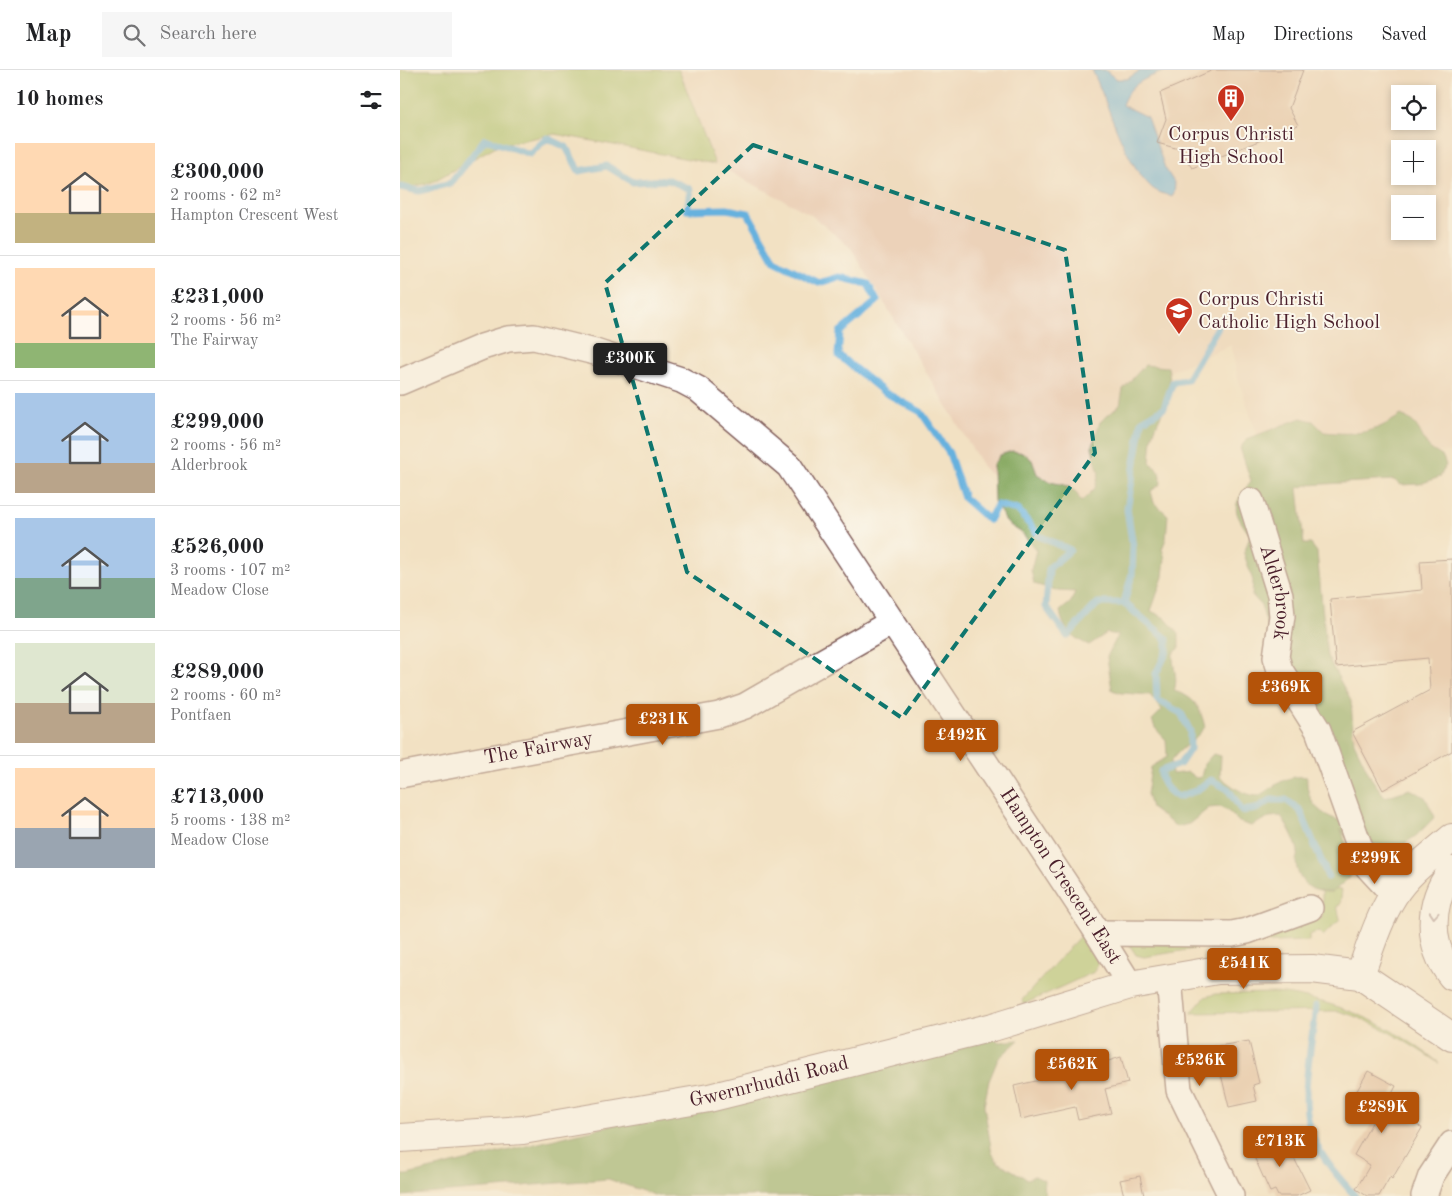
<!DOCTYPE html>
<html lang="en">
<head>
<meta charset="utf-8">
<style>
  :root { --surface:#fff; --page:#f6f6f6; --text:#202124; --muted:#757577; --line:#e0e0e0; --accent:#b45309 }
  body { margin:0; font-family:"Old Standard TT",serif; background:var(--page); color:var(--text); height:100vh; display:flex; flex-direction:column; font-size:19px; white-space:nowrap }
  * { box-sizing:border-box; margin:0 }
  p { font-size:16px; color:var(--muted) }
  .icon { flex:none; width:28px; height:28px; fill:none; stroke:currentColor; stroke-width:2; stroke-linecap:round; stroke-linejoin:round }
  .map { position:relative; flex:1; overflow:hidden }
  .details { display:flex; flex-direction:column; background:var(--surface); width:400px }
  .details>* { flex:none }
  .tools { position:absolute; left:991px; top:15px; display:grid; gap:10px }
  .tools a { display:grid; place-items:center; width:45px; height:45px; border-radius:0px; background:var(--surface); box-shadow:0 2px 8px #0003; font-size:25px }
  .price { position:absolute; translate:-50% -42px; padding:0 11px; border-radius:5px; background:var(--accent); color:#fff; font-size:16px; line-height:32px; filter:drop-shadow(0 1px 2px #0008) }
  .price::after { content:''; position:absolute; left:50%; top:30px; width:15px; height:11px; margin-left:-8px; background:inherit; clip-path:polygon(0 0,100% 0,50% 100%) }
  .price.selected { background:#222; color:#fff }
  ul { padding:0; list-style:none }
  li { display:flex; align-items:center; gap:15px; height:125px; padding:0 15px }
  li+li { border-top:1px solid var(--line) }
  li span { display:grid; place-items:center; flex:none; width:140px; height:100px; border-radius:0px; color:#555 }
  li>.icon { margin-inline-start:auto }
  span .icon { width:60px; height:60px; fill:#fffc; stroke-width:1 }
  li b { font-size:21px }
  h2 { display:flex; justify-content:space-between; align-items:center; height:60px; padding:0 15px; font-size:21px }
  header { display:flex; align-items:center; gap:30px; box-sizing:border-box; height:70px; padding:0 25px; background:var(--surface); border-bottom:1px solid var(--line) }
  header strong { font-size:24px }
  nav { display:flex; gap:28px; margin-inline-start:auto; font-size:18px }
  .search { width:350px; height:45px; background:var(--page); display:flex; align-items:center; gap:12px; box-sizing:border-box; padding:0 18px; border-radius:0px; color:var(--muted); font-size:19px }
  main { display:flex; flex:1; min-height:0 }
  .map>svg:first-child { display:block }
  .built { fill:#ecd2b9; fill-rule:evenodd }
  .green { fill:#a3bf66; stroke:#766f48 }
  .forest { fill:#82a65b; stroke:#666243 }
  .water { fill:#66b1de; stroke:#586884 }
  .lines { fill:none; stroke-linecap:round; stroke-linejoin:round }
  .stream { stroke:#66b1de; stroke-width:7 }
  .building { fill:#e0b99b }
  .street-casing { stroke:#856360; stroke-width:28 }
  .secondary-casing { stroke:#856360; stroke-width:30 }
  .street { stroke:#fff; stroke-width:25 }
  .secondary { stroke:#fff; stroke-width:28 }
  .oneway { stroke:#ae9aa0 }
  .marked { fill:none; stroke:#0f766e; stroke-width:4; stroke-dasharray:10 6; stroke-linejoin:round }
  .labels { text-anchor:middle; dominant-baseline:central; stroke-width:4; stroke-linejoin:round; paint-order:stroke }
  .poi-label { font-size:20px; fill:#4a1f2b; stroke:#fbf7ec }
  .street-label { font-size:20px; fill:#4a1f2b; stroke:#fbf7ec }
</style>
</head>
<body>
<header>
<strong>Map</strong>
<div class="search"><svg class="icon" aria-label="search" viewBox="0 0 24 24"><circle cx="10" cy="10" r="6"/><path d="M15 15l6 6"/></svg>Search here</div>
<nav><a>Map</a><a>Directions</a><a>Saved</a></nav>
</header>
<main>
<section class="details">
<h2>10 homes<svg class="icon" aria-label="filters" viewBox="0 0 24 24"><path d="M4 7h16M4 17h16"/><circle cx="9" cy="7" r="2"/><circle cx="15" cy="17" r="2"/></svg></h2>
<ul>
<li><span style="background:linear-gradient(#ffd9b3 70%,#c2b280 0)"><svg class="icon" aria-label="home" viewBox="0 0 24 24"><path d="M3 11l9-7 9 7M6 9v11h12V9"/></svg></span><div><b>£300,000</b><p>2 rooms · 62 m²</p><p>Hampton Crescent West</p></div></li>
<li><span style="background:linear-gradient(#ffd9b3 75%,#8fb573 0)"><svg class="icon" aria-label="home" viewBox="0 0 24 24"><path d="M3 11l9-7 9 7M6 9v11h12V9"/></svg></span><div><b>£231,000</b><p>2 rooms · 56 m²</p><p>The Fairway</p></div></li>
<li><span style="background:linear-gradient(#a9c7e8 70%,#b9a48a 0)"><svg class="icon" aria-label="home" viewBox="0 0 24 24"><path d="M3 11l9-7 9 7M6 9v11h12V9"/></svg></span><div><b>£299,000</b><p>2 rooms · 56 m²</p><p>Alderbrook</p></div></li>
<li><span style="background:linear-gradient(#a9c7e8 60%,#7fa58c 0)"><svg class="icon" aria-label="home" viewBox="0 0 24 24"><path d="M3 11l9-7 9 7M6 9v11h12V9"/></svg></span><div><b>£526,000</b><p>3 rooms · 107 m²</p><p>Meadow Close</p></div></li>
<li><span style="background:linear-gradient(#dfe7d0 60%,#b9a48a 0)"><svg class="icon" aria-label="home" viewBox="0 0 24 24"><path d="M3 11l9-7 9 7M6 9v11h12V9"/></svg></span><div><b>£289,000</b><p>2 rooms · 60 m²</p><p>Pontfaen</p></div></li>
<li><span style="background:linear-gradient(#ffd9b3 60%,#9aa5b1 0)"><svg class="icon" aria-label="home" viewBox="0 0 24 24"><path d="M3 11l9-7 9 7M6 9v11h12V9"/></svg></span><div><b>£713,000</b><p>5 rooms · 138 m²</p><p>Meadow Close</p></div></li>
</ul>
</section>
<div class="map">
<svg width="1052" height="1126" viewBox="0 0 1052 1126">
  <rect width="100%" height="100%" fill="#fbf7ec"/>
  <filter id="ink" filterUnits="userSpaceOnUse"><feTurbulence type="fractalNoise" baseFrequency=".02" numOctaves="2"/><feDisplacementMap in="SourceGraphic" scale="10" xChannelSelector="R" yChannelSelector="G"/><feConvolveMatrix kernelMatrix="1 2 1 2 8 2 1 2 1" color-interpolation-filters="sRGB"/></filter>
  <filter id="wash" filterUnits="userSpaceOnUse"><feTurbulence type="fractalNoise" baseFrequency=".0096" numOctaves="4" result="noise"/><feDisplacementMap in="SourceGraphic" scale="20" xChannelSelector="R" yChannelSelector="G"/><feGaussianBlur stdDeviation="1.12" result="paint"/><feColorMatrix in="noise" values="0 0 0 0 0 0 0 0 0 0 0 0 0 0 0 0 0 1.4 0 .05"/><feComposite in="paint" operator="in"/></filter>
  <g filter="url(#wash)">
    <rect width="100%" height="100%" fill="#f2e1c3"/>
    <path class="built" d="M279,0H1052V382L865,389L838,308L831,275L767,303L730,351L735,528L584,398L451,178L410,144L315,94ZM1000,24H1028V51H1000ZM1000,79H1028V106H1000ZM1000,134H1028V161H1000Z"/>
    <g class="green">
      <polygon points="0,0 279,0 315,94 155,64 98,75 32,112 0,120"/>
      <polygon points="922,819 942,820 940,835 937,836 940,849 923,866 919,861 909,865 909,871 845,873 922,848"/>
      <path d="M685,865C693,877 703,888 694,902L624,934L622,930L679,867Z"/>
      <polygon points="729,874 795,875 794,879 744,887 736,885"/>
      <path d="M875,923C935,929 992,955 1039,993C1007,972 975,951 938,941L791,943L805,927L815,924Z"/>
    </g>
    <g class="forest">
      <path d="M745,295L768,297C775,331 762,336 753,365C751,373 751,383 750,392L760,403L761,414L751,421L754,433L768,445L766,469L762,479L765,488L763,507L751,541L765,548L779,564V579L773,583C772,597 779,607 774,621C795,627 800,637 805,657C795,671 781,677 771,691L772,704L788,702L796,708L801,707L804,694L813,684L821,686L820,707C832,716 843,725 858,726C874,717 886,704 907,707C906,730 917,743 938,750L943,740L898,642L887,639L877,625L869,563L861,535L852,525L853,511L844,484L850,465C831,439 832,436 851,411L840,378L847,369L901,348L913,351L924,362C958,365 972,364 1001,345C1019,353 1018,360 1027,375C1030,380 1038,383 1043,387L1046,395L1040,407L1020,414L1001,415L994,410L908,415L898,418L904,474H911L917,482L927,586L951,631L954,672L971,708L985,727L1010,719L1025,727L1035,747L1017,765L1001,776L993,778L976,774L953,777L941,759L950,785L947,791L951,806L933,822C913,823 898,815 896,792C896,789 898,784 898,781C895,769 888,756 881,746L870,747L851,756L839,752L829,742L820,737L809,738L789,754L777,757L751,738L747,724L751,697L767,687L766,670L755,658L752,650L762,640L750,625L721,623L712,620L707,587L718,565L707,563L689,575C674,569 662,559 660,541L671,532L675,522L658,521L634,514L631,500L636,480L622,463L607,453L594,431L593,395L600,385L612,381L624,383L632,390L637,404L650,412L665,415L676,422L681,432L695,418L699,403L692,377L700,352L720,335L723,319Z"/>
      <polygon points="590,963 599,972 619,970 598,989 589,1011 584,1036 592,1083 598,1092 627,1109 634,1106 644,1110 645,1126 257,1126 208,1109 0,1126 0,1105 7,1105"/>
    </g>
    <path class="water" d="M692,0H705L716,9H727L741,0H768C747,8 730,12 722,35L747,47L765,98L775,114L774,123L772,127C765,124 756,122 751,117C723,90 709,35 692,0Z"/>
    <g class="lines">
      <g class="stream">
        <path d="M0,117L19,121L51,113L85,69L130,84L147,68L166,77L179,101L207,96L233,112L269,110L290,119L287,140L327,139L348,143L375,191L419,213L439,207L468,214L477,231L440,262L438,285L484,322L521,342L549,383L564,428L589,450L597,435L618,440L639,466L670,480L649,498L646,537L667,566L698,533H724L767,569V581L756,604L757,630L781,643L790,661V679L780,694L761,701C761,714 767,720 778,727L795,721L811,710L828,719L842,741L856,739L871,730H886L900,740L928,807"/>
        <polyline points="724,533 732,504 733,477 727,439 742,351 764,338 773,312 787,310 818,257"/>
        <path d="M916,936C912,976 897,1033 914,1070C924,1091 940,1109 955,1126"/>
      </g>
    </g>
    <g id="blocks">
      <g class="building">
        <polygon points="813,0 903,0 889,38 898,55 792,98 779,79 757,73 766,49 760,23"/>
        <polygon points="1052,489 1052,681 983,720 952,662 1030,620 1028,588 936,597 930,529 1022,520 1020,491"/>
        <polygon points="849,971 859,1013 853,1015 857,1031 829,1037 818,992 822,992 818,976"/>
        <polygon points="721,987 728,1013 705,1019 711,1043 678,1050 675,1037 621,1049 614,1016 670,1003"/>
        <polygon points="968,1001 996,1016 991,1026 996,1030 991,1039 1022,1058 992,1109 990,1107 979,1126 967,1126 956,1119 970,1095 954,1085 974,1049 949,1035"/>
        <polygon points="882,1064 910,1120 897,1126 878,1126 875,1120 870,1122 851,1080"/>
        <polygon points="740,1106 744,1126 724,1126 720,1110"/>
      </g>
    </g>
  </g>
  <g filter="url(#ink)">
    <use href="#blocks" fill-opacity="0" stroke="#856360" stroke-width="1"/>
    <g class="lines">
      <g class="street-casing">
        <g id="street">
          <path id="s1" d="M0,312L82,277L108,269L134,267L195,282L281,310L298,319L389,396L692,854L730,915"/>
          <path id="s2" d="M851,431L880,525L882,546L876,587L880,600L918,660L964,789L968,797L994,825"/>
          <path id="s3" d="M0,705L319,645L345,636L492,552"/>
          <polyline points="698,863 832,864 847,861 910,838"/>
          <polyline points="769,908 779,1020 831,1126"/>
          <polyline points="1024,1126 1031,1106 1052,1074"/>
        </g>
      </g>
      <g class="secondary-casing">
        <g id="secondary">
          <path d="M1052,801C1028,832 1027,875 1052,906"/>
          <path d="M960,905C970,878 978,850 993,826C1007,803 1032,785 1052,768"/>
          <path id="s4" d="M0,1068L123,1060L309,1028L593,957L730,915L818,900L912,899L960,905L1052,967"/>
        </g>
      </g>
      <use href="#street" class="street"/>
      <use href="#secondary" class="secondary"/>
    </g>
    <defs><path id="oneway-chevron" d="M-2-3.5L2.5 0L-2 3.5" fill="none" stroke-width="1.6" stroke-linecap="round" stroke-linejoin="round" transform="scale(1.25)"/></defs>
    <use class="oneway" href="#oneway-chevron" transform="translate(1034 845) rotate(94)"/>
  </g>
  <path d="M0 0H1052V1126H0ZM353,75L665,180L695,383L502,648L287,502L205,213Z" fill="#f2e1c3" fill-opacity=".55" fill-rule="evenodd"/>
  <path class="marked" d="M353,75L665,180L695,383L502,648L287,502L205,213Z"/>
  <defs>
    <g id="building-pin" transform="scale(1.4375)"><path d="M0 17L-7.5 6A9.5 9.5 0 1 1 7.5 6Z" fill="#c8321e" stroke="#fbf7ec"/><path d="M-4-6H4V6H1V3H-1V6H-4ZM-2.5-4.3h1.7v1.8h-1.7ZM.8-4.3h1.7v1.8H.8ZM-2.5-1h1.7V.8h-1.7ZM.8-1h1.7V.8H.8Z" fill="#fff"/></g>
    <g id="school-pin" transform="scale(1.4375)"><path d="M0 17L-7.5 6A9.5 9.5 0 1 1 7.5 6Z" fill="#c8321e" stroke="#fbf7ec"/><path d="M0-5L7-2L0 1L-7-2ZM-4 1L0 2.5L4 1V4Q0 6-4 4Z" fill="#fff"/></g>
  </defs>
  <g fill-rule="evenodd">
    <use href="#building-pin" x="831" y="28"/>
    <use href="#school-pin" x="779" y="241"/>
  </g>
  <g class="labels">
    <g class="poi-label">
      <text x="831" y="65">Corpus Christi<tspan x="831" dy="23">High School</tspan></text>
      <text x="798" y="230" text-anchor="start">Corpus Christi<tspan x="798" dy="23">Catholic High School</tspan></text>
    </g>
    <g class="street-label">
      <text stroke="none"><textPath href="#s2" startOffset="95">Alderbrook</textPath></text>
      <text stroke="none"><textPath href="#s3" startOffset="141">The Fairway</textPath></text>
      <text stroke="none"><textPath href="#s1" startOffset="926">Hampton Crescent East</textPath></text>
      <text stroke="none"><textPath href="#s4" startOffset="374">Gwernrhuddi Road</textPath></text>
    </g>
  </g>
</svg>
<div class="tools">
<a><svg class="icon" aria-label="locate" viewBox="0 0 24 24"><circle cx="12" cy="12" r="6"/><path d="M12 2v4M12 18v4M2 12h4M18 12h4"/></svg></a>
<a>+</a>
<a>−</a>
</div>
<b class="price selected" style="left:230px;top:315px">£300K</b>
<b class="price" style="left:885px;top:644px">£369K</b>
<b class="price" style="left:263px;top:676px">£231K</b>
<b class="price" style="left:561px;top:692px">£492K</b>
<b class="price" style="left:975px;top:815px">£299K</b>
<b class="price" style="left:844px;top:920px">£541K</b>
<b class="price" style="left:800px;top:1017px">£526K</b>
<b class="price" style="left:672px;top:1021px">£562K</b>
<b class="price" style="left:982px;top:1064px">£289K</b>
<b class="price" style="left:880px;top:1098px">£713K</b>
</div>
</main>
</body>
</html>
